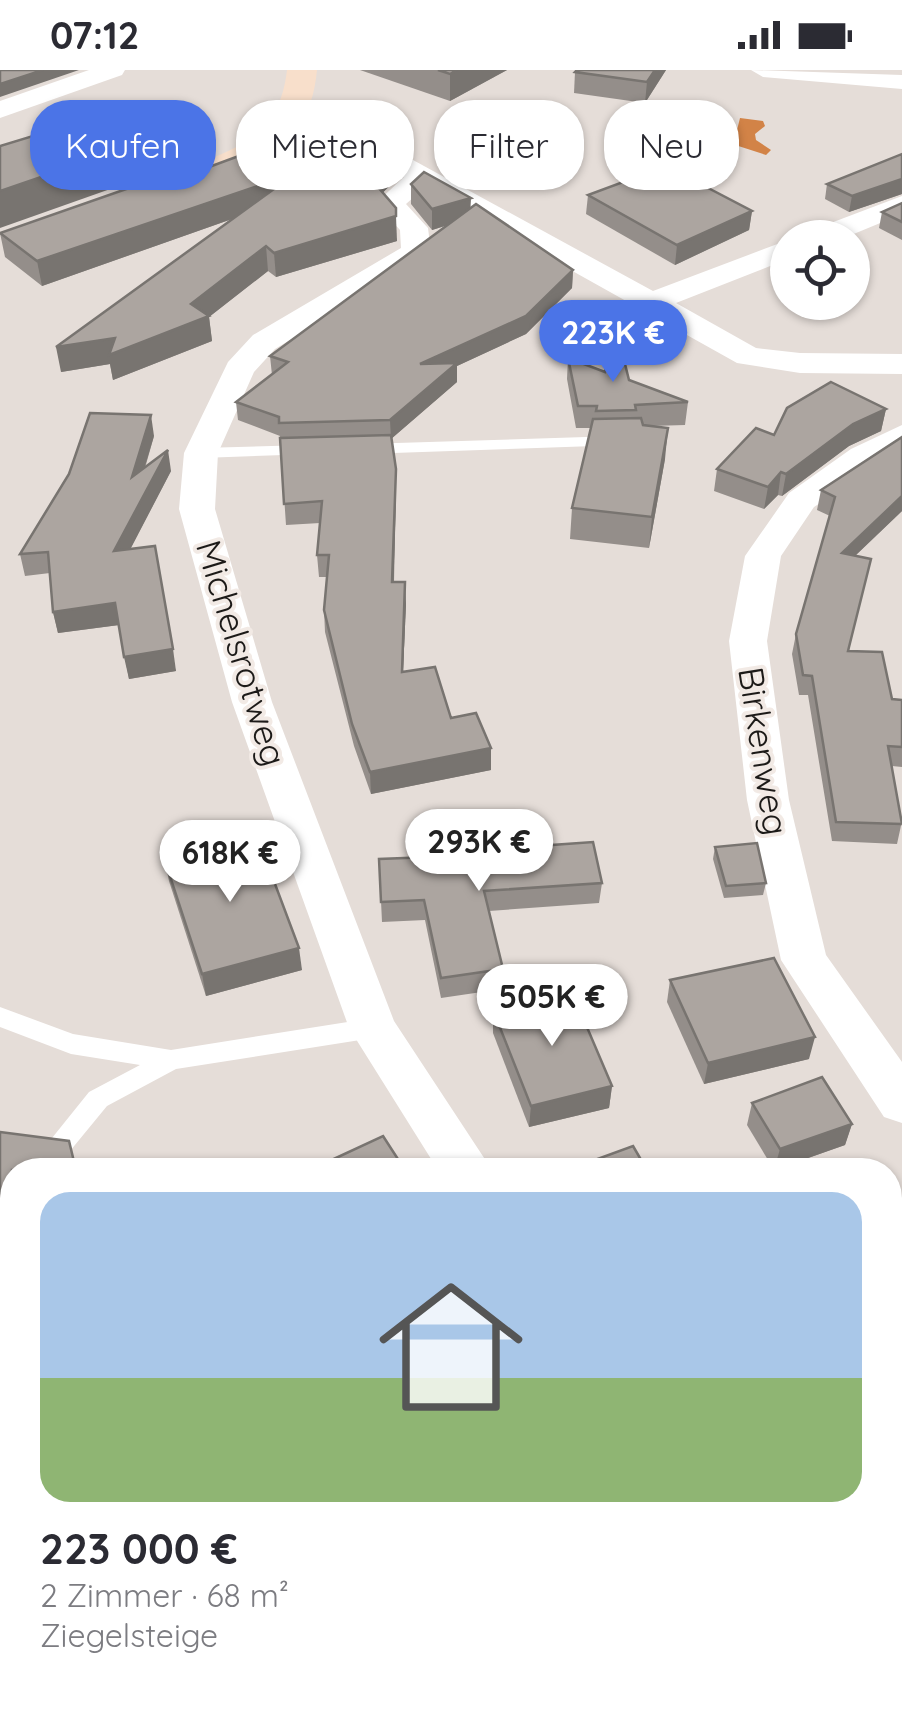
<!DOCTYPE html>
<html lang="de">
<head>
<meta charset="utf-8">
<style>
  :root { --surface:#fff; --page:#f2f2f3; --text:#2b2b33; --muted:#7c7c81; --accent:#4b74e7 }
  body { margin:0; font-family:Quicksand,sans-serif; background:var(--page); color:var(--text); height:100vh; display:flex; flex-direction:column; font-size:38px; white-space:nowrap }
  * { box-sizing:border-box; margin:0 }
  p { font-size:32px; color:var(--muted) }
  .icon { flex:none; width:55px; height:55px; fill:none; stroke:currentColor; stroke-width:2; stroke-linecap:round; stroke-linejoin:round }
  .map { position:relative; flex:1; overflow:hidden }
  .details { position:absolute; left:0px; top:1088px; width:902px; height:552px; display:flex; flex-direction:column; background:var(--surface); border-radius:40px 40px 0 0; box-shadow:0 2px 8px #0004 }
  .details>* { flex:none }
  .top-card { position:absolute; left:30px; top:30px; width:842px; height:90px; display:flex; gap:20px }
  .fabs { position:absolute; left:770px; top:150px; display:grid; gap:20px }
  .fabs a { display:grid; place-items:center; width:100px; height:100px; border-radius:50%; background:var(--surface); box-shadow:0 2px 8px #0004; font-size:50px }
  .price { position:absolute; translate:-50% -85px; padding:0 22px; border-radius:35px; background:#fff; color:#222; font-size:32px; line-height:65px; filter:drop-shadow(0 2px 5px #0008) }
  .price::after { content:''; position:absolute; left:50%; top:60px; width:30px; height:22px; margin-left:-15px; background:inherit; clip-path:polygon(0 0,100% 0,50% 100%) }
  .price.on { background:var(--accent); color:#fff }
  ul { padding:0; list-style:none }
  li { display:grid; align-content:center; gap:20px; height:530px; padding:0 40px }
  li span { display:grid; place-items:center; height:310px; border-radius:30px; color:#555 }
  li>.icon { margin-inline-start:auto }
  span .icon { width:180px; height:180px; fill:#fffc; stroke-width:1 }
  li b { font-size:42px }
  .pill { padding:0 35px; border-radius:40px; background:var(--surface); box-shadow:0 2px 8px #0004; font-size:35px; line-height:90px }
  .pill.on { background:var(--accent); color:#fff }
  .status { display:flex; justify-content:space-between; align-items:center; height:70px; padding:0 50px; background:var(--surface); direction:ltr }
  .status svg { height:28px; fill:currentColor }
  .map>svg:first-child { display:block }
  .water { fill:#d28347 }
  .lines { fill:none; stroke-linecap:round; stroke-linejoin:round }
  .lane { fill:#fff; fill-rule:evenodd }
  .street { fill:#fff; fill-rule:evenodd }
  .secondary { fill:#f8dfcb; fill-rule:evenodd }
  .wall { fill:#948e8a }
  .shaded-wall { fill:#787470 }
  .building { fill:#aca5a0; stroke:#787470; stroke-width:2.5 }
  .labels { text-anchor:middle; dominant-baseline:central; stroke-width:8; stroke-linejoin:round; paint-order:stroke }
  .street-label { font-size:35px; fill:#1c1a18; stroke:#f2eae5 }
</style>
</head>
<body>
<div class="status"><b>07:12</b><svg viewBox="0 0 49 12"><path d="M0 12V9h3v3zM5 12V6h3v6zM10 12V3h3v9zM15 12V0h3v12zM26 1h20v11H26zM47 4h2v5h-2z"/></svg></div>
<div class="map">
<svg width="902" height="1639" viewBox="0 0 902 1639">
  <rect width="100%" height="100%" fill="#e5ddd8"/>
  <polygon class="water" points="740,48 763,51 765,56 755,64 756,70 771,80 766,85 729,73 735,68"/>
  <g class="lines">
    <g class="lane">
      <polygon points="617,366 625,371 623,375 364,384 355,379 364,374"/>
      <polygon points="307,375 313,376 313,384 201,388 192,383 201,378"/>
      <polygon points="0,937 73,964 171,980 373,948 382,951 385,958 382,965 373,968 176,999 107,1036 70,1081 61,1084 52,1081 48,1073 89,1022 140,995 71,984 0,957"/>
    </g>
    <g class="street">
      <polygon points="89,0 125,0 122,5 0,48 0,31"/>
      <polygon points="751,0 902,5 902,19 763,7"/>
      <polygon points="291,42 338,49 653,221 788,170 788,189 676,233 756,278 800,283 902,284 902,304 800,303 737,293 424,118 406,134 428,158 431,182 426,188 275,279 254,302 218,383 215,439 272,632 394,951 492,1100 438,1100 349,958 232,632 179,439 184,383 228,292 253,265 401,178 400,160 376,133 404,107 323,61 282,55 278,50"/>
      <polygon points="902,126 902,144 844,168 803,168 807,162"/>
      <polygon points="902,355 902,379 814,437 781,486 767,571 789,730 826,885 902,992 902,1053 884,1047 781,890 747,730 729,571 745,486 789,423 851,379"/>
      <polygon points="779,1628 847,1628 852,1639 784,1639"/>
    </g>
    <path class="secondary" d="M287,0H317C311,63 279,85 223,106C207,113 194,119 177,115L172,108L177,101C236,79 279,69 287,0Z"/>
  </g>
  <g class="wall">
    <polygon points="360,0 507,0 450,31"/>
    <polygon points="666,0 645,33 574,23 575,2"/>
    <polygon points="397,84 398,108 383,122 397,171 276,207 268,201 209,247 212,271 113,310 110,294 61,302 232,149 42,216 5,187 0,163 182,107"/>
    <polygon points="902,84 902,124 849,142 825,129 827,114"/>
    <polygon points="411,114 470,138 573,200 572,218 526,264 457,296 457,312 391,369 396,420 394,512 406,534 403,601 451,648 491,678 491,700 371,724 354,676 325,562 324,540 327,507 319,507 317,485 320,453 286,455 280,366 238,350 236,332 272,305 270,286 448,155 432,160 411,134"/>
    <polygon points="588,125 752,141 749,160 675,195 586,144"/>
    <polygon points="902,133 902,170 879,158 882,142"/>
    <polygon points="568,288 688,332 685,355 651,356 665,389 649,478 570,469 572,438 591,358 576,358 567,309"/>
    <polygon points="886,339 881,361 849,376 782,426 778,425 764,439 714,421 717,399 774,365"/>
    <polygon points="154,366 145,398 171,401 130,479 176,601 129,609 119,555 58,563 53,542 50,503 25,506 20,484"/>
    <polygon points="821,420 902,441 855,486 849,581 892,629 902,630 902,697 892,696 902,751 897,774 832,771 808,625 799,625 792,584 796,564 830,446 817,440"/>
    <polygon points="715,777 766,813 763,825 724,828 713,789"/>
    <polygon points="482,780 602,813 599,833 489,841 503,899 502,919 441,928 425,850 382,852 379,789 482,785"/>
    <polygon points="164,788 302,900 206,926 169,811"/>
    <polygon points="670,910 809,989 704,1014 667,932"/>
    <polygon points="493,940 612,1016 609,1038 529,1057 493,963"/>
    <polygon points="752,1033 852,1054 845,1075 774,1100 747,1055"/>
    <polygon points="0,1062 69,1071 77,1100 12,1100 12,1142 0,1140"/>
    <polygon points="0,1254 12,1265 12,1420 0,1409"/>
    <polygon points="616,1628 732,1628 727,1639 623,1639"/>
  </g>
  <g class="shaded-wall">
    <polygon points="43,0 79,0 0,27 0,14"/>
    <polygon points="457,0 507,0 450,31 450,4"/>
    <polygon points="655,0 666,0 645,33 647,12"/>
    <polygon points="143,72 147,106 0,158 0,121"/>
    <polygon points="397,84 398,108 372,133 371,109"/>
    <polygon points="296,103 297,126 42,216 37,191"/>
    <polygon points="902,109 902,124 849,142 852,126"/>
    <polygon points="471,128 470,148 432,160 432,139"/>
    <polygon points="752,141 749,160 675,195 677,175"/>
    <polygon points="396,146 397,171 276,207 274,183"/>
    <polygon points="266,176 268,201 209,247 212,271 113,310 110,294 61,302 56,277 191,234"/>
    <polygon points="573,200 572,218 526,264 457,296 457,312 391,369 390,350 420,294"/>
    <polygon points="886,339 881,361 849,376 782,426 786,404 853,354"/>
    <polygon points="151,345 154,366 135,429 132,407"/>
    <polygon points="668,358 665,389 649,478 652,447"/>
    <polygon points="168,380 171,401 118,503 114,481"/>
    <polygon points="396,399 396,420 393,534 392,512"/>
    <polygon points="781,402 778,425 764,439 768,417"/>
    <polygon points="902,426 902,441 837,503 842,483"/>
    <polygon points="405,512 406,534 402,623 402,602"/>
    <polygon points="115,533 119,555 58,563 53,542"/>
    <polygon points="173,579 176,601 129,609 124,587"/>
    <polygon points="491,678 491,700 371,724 370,702"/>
    <polygon points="299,878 302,900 206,926 202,904"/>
    <polygon points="815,967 809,989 704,1014 708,993"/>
    <polygon points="612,1016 609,1038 529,1057 531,1036"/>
    <polygon points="852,1054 845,1075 774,1100 780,1079"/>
    <polygon points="732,1628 727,1639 715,1639"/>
  </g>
  <g class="building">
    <polygon points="0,0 43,0 0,14"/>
    <polygon points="438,0 457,0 450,4"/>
    <polygon points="577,0 655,0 647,12 575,2"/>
    <polygon points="336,50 397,84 371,109 396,138 396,146 274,183 266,176 191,234 209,246 109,285 115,268 56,277 296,103 37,191 0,163 175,102 182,107"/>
    <polygon points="122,59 143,72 0,121 0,76 36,65 57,79"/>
    <polygon points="902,84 902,109 852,126 827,114"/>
    <polygon points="666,96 752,141 677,175 588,125"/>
    <polygon points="424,102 471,128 432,139 411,114"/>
    <polygon points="902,133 902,152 882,142"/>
    <polygon points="476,134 573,200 526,246 420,294 457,293 390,350 279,353 279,347 236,332 288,292 270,286"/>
    <polygon points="616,258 629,310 688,332 635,335 636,340 596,341 597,336 578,336 568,288 605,302"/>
    <polygon points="831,312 886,339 853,354 786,404 781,402 768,417 717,399 756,358 774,365 787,338"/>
    <polygon points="90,343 151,345 132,407 168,380 114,481 155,476 173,579 124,587 115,533 53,542 48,482 20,484 69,404"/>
    <polygon points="641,348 643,355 668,358 652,447 572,438 593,349"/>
    <polygon points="391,365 396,399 392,512 405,512 402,602 435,597 451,648 476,643 491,678 370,702 352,654 324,540 329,485 317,485 322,431 284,434 280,368"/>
    <polygon points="902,367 902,426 842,483 871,489 848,581 882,582 892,629 902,630 902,677 888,676 902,754 836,752 812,606 803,605 796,564 835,427 821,420"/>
    <polygon points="257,766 299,878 202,904 164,788"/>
    <polygon points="593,772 602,813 484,821 503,899 441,908 424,830 381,832 379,789 483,785 482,780"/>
    <polygon points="757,773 766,813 726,816 715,777"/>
    <polygon points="774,888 815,967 708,993 670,910"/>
    <polygon points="572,922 612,1016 531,1036 493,940"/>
    <polygon points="822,1007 852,1054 780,1079 752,1033"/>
    <polygon points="0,1062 69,1071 76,1100 12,1100 12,1125 0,1123"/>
    <polygon points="383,1066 405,1100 310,1100"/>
    <polygon points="633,1076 647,1100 583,1100 581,1095"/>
    <polygon points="0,1254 12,1265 12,1411 0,1399"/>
    <polygon points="626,1628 732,1628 715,1639 633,1639"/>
  </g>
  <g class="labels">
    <g class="street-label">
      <text transform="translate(242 583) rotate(73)">Michelsrotweg</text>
      <text transform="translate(764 681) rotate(81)">Birkenweg</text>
    </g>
  </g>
</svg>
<div class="fabs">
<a><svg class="icon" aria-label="locate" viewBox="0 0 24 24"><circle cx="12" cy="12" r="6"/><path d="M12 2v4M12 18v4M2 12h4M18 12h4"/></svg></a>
</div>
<b class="price on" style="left:613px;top:315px">223K €</b>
<b class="price" style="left:479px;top:824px">293K €</b>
<b class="price" style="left:230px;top:835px">618K €</b>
<b class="price" style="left:552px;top:979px">505K €</b>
<div class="top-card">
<a class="pill on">Kaufen</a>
<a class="pill">Mieten</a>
<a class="pill">Filter</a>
<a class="pill">Neu</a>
</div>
<section class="details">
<ul>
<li><span style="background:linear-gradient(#a9c7e8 60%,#8fb573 0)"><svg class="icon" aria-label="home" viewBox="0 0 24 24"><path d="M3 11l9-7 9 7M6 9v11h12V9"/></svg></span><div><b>223 000 €</b><p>2 Zimmer · 68 m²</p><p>Ziegelsteige</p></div></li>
</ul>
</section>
</div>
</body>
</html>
